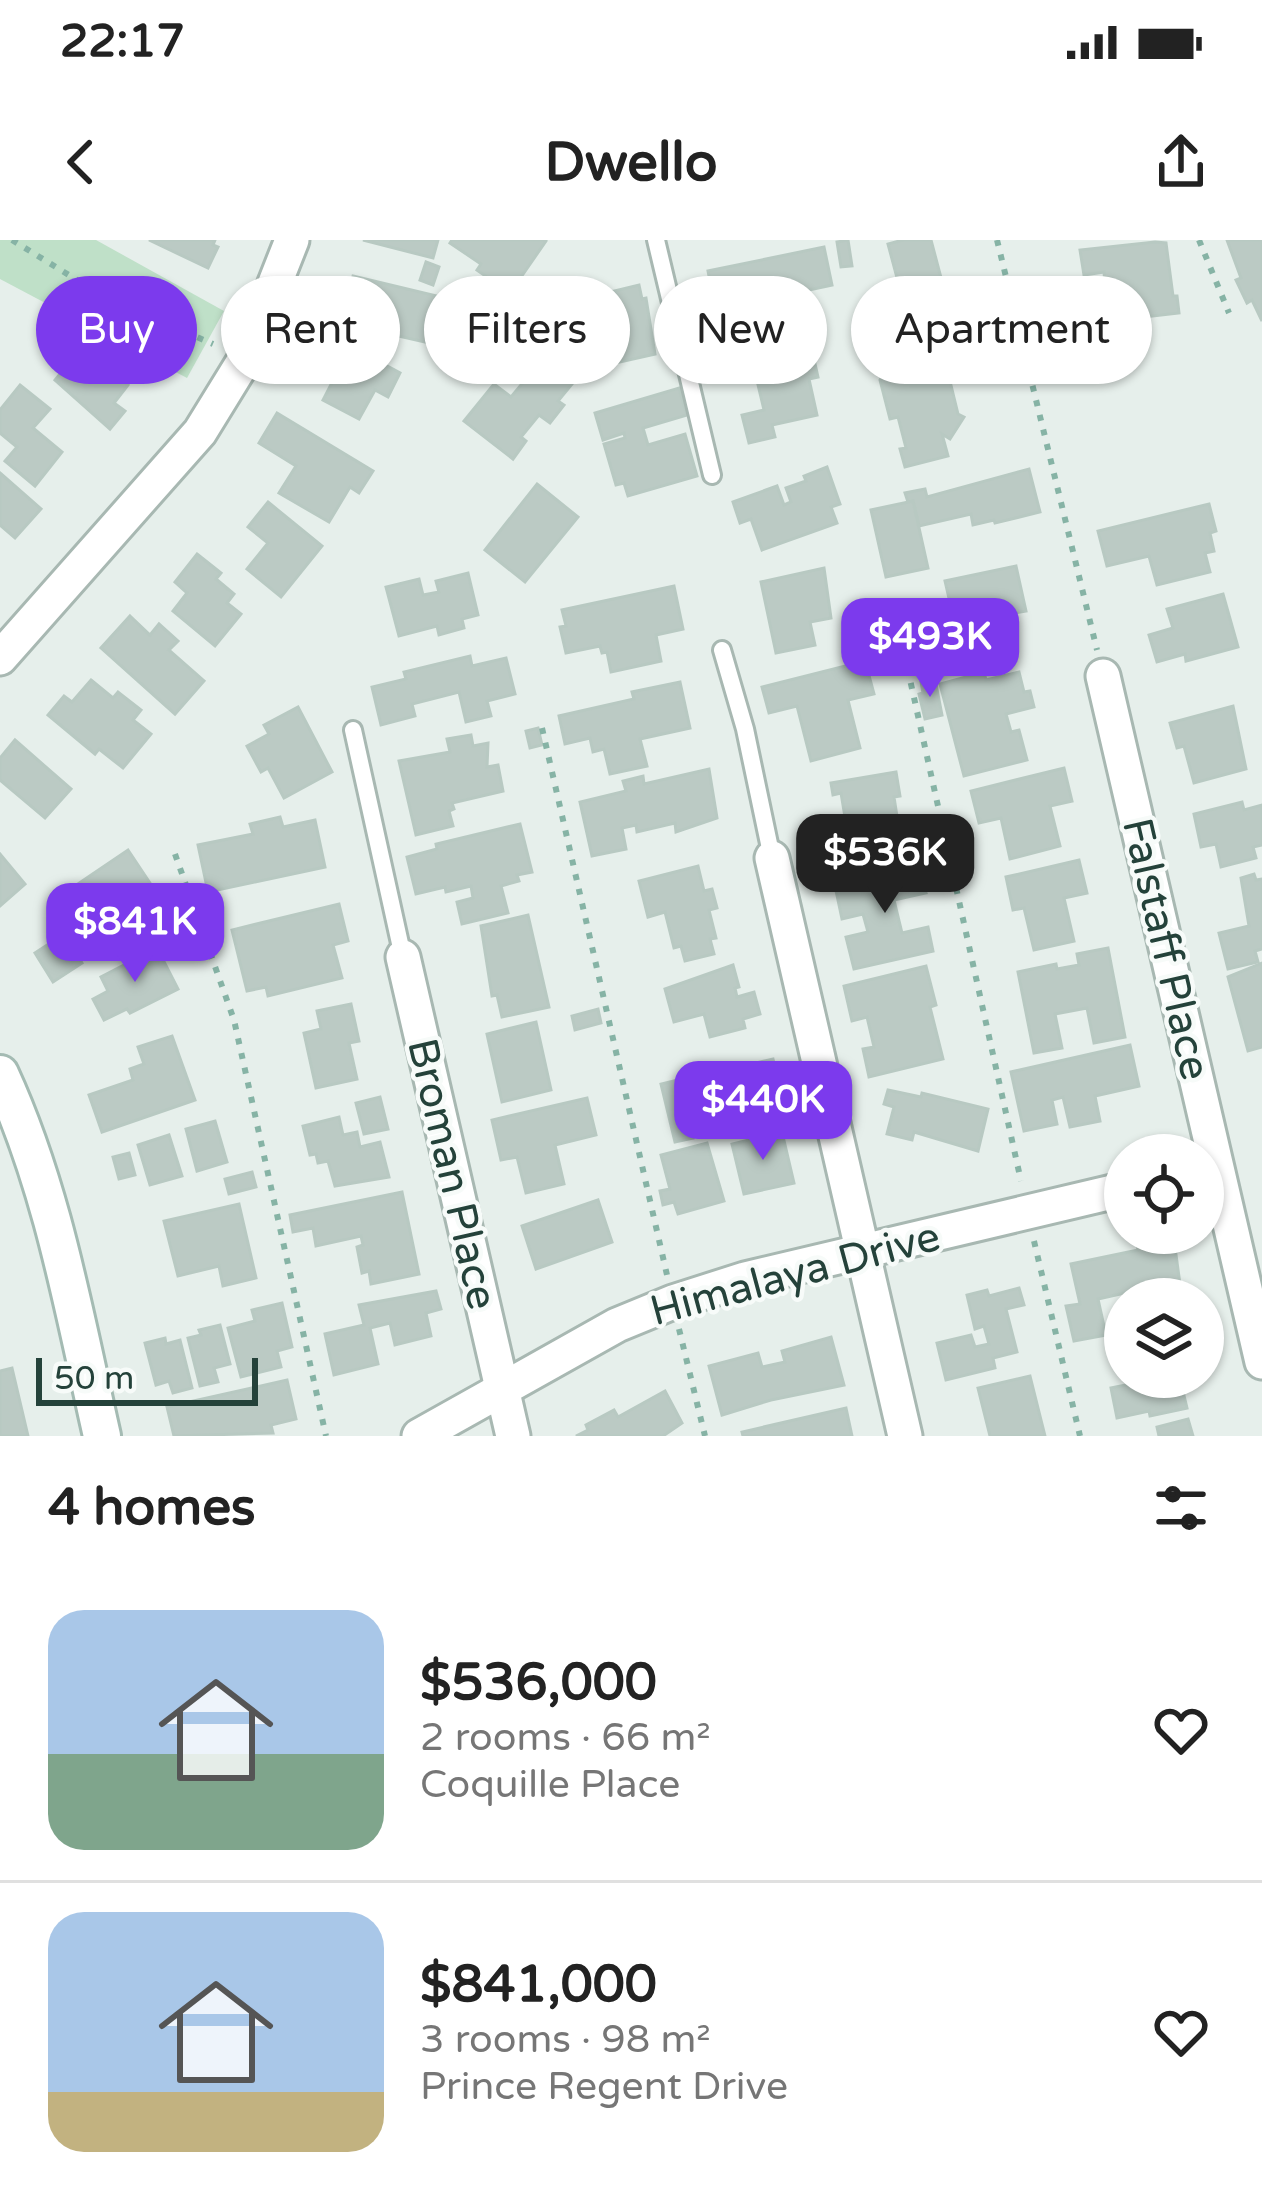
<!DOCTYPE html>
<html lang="en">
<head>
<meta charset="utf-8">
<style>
  :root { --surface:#fff; --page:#f6f6f6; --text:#222; --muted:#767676; --line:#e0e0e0; --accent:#7c3aed }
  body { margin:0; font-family:"Varela Round",sans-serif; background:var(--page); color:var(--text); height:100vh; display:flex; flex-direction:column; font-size:45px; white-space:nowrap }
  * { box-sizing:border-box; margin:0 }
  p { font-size:39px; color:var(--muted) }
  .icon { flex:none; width:66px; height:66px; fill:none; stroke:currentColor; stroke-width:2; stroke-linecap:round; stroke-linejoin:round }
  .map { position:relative; height:1196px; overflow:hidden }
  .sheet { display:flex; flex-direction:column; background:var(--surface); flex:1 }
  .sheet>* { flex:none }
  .top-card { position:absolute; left:36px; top:36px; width:1191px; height:108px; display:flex; gap:24px }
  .tools { position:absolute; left:1104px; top:894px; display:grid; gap:24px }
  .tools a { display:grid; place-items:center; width:120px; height:120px; border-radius:50%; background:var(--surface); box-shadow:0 3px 9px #0004; font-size:60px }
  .scale { position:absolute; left:36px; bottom:30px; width:222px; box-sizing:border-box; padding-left:12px; border:6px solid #24423a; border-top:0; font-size:33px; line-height:42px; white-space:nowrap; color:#24423a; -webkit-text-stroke:9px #f7fbf9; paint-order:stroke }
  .price { position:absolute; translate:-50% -102px; padding:0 27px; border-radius:24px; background:var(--accent); color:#fff; font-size:39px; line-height:78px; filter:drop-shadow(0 3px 6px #0008) }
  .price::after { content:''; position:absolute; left:50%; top:72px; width:36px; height:27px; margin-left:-18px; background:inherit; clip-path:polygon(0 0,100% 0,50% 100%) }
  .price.current { background:#222; color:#fff }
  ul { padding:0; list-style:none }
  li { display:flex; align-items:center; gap:36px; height:300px; padding:0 48px }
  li+li { border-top:3px solid var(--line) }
  li span { display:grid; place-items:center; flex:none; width:336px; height:240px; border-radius:36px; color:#555 }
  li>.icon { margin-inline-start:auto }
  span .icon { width:144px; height:144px; fill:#fffc; stroke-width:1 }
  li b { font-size:51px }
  h2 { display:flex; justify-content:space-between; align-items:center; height:144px; padding:0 48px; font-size:51px }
  .tag { padding:0 42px; border-radius:54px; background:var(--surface); box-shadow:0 3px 9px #0004; font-size:42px; line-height:108px }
  .tag.current { background:var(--accent); color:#fff }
  .status { display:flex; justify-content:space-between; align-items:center; height:84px; padding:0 60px; background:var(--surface); direction:ltr }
  .status svg { height:33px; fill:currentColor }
  header { display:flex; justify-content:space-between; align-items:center; height:156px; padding:0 48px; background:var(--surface); font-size:54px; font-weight:800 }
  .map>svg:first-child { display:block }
  .green { fill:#bfe0c8 }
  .building { fill:#bbcac4; stroke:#b8c9c2; stroke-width:3 }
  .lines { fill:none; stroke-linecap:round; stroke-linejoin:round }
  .service-casing { stroke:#a8b8b2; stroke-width:22 }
  .minor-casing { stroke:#a8b8b2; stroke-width:39 }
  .secondary-casing { stroke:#a4bbb3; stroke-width:42 }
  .path { stroke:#86b3a5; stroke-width:6; stroke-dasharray:6 9; stroke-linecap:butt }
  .service { stroke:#fff; stroke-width:16 }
  .minor { stroke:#fff; stroke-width:33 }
  .secondary { stroke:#fff; stroke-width:36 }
  .labels { text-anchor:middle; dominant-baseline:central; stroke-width:9; stroke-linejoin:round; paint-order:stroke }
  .street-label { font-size:42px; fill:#24423a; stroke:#f7fbf9 }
</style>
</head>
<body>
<div class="status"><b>22:17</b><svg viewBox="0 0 49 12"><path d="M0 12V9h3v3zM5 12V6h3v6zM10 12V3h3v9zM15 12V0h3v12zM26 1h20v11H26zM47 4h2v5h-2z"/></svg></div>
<header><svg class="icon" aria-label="back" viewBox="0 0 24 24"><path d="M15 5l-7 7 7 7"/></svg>Dwello<svg class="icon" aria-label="share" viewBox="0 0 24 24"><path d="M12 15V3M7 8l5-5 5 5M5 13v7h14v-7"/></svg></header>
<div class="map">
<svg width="1262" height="1196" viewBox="0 0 1262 1196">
  <rect width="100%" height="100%" fill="#e6efeb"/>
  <polygon class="green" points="0,0 96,0 224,71 187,138 0,39"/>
  <g class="building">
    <polygon points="149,0 215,0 213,5 218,7 208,28"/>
    <polygon points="363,0 438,0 433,18"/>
    <polygon points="452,0 545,0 546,1 510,53 477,30 481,24 450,3"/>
    <polygon points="848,0 852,26 841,27 837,2"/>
    <polygon points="903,0 931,0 949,68 908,79 888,4"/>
    <polygon points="1227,0 1262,0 1262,81 1252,60 1247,63 1236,40 1241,38"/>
    <polygon points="1155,2 1166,3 1173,56 1177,56 1179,73 1057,87 1053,52 1105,46 1104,32 1084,35 1080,10"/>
    <polygon points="824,7 832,45 790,54 795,80 779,83 782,96 743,105 736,74 732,75 730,64 740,62 738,52 713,57 708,31"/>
    <polygon points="426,22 439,27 433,45 420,40"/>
    <polygon points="353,36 462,62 451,108 342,83"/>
    <polygon points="639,45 642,59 646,58 655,114 602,126 585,58"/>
    <polygon points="472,70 485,73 480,90 467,86"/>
    <polygon points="535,81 565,104 548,126 572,144 558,161 564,165 550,183 539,175 521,197 526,201 513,219 464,181 494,144 511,157 526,139 503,121"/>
    <polygon points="339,100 400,133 388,157 375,150 359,179 323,160 338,131 326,124"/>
    <polygon points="576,106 590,124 581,131 567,114"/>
    <polygon points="81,108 128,145 114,163 125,171 110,189 55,140"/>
    <polygon points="813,115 818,137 809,139 817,175 772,185 775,197 749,203 742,175 764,170 754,128"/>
    <polygon points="937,119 947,129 958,174 964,177 950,199 942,194 948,216 905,227 900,209 906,208 898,177 890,179 880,140 890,123 898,121 905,127"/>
    <polygon points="20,145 50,169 33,188 62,212 35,246 5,221 17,207 0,193 0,170"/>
    <polygon points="679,148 687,175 643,188 648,205 685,194 697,236 628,256 624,243 616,245 604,204 625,198 624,193 603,200 595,173"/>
    <polygon points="277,173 373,231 359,253 350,247 329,282 279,253 296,226 259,203"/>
    <polygon points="827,227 840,264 831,267 837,283 762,310 751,279 740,283 733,262 777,246 784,265 791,262 786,248 806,241 804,236"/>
    <polygon points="1029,229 1040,272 995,283 994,280 973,285 971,274 919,286 913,261 908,262 905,253 925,249 927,257"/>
    <polygon points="0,233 41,269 15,298 0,285"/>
    <polygon points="537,244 578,277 525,342 485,310"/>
    <polygon points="913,261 928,328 886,337 871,270"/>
    <polygon points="268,262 322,306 281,357 247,329 268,303 248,287"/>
    <polygon points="1209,264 1216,291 1210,293 1214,311 1205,313 1210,332 1157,345 1149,316 1107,326 1098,291"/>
    <polygon points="197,314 221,333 216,339 234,354 227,363 241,374 215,406 173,371 187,353 175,342"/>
    <polygon points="1016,326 1026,371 1004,375 1011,412 972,420 960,365 951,367 945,341"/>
    <polygon points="824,328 831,378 810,382 815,405 776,413 761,342"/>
    <polygon points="468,333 478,375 462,379 464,388 439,395 437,386 399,396 386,347 419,339 423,355 439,352 436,341"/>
    <polygon points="674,346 683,389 656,395 661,421 611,432 607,412 602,413 600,406 566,413 560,387 566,386 562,370"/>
    <polygon points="1223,354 1238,407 1186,421 1185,414 1157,422 1149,395 1173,388 1167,369"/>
    <polygon points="130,376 150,395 159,384 178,401 169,410 204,441 175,474 101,408"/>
    <polygon points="470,416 472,426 506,418 515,454 487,461 491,476 466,482 459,452 412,464 415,476 381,485 372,447 406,439 404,432"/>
    <polygon points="865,421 874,454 848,460 860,508 811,521 797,466 769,473 762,447"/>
    <polygon points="984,432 986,440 1019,432 1024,452 1030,451 1034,467 1006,474 1011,492 1019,490 1027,520 964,536 940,444"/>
    <polygon points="935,439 942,475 925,479 919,454 923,453 921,442"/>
    <polygon points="91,440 113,458 118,452 141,470 133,480 151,494 123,528 99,509 95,514 48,475 64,456 72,462"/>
    <polygon points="680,442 690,488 640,499 647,526 610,534 604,509 593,512 590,498 565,504 559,476 634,459 632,452"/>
    <polygon points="1233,466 1246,529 1194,543 1184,506 1177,508 1170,483"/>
    <polygon points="298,467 332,532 284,558 268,528 261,532 247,506 269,494 264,485"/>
    <polygon points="538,488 542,505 530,508 526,491"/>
    <polygon points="471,495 473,506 488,503 487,527 498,525 503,551 452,563 454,569 449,571 453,586 416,595 399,521 450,512 447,499"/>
    <polygon points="15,500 71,549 45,578 0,540 0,518"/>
    <polygon points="1064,528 1072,561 1050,566 1060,606 1010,619 1001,578 979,583 971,551"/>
    <polygon points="709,529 717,578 676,592 675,583 637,592 636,585 622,588 626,609 592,616 580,562 626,551 623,541 643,536 644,544"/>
    <polygon points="896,532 900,556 894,557 898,583 887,585 890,602 856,608 854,594 848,595 841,553 833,555 831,543"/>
    <polygon points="1242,562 1244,570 1262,565 1262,605 1253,607 1256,618 1221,627 1216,604 1201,607 1194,574"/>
    <polygon points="280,577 283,587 315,580 325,627 208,652 198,605 253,594 250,584"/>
    <polygon points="520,584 532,632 517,635 519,641 501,646 508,673 462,684 457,662 473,658 471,646 446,652 445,647 416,654 407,617 437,609 436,604"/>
    <polygon points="128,610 150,643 112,669 132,697 105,715 60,656"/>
    <polygon points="0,614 25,644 0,666"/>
    <polygon points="1079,620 1087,653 1064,658 1074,701 1034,710 1024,668 1013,670 1006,637"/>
    <polygon points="698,626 704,651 712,649 717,668 709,670 716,698 710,699 714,714 685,721 681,706 674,708 665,672 648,677 639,641"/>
    <polygon points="920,627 920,631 935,627 939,644 924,647 926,653 894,660 902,693 928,687 933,711 854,729 846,697 868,692 863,674 842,679 835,646"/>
    <polygon points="1254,634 1256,640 1262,639 1262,709 1255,711 1258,722 1228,729 1219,693 1249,686 1241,638"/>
    <polygon points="339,664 348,701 333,705 342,738 268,756 266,747 247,751 232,690"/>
    <polygon points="528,675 549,767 502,777 497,755 492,756 481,686"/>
    <polygon points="64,694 82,723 53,742 35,713"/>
    <polygon points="157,708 178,749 130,773 127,769 104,780 93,759 108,751 101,737"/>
    <polygon points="1108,708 1125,797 1094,803 1087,768 1055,774 1062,808 1034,813 1018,732 1056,724 1057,729 1079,725 1077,714"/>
    <polygon points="1262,723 1262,807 1248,811 1228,737"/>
    <polygon points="733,725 739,747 735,748 737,757 754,752 760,774 743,779 745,788 710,797 704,774 674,782 665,749"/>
    <polygon points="926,726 936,765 930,767 943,819 869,837 863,809 874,807 867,777 852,781 844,746"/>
    <polygon points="351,764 359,801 349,803 357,839 316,848 304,793 321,789 317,771"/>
    <polygon points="598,769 601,783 575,790 572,776"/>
    <polygon points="536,782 551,850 502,862 487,794"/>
    <polygon points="172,796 195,860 102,892 89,855 133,840 130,829 144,824 138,807"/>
    <polygon points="1130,805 1139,846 1095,856 1100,881 1070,887 1063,857 1052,860 1057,884 1024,891 1011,832"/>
    <polygon points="773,819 783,862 690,884 693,898 675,902 661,844 702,834 704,844 725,839 723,831"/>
    <polygon points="888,850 921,857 922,853 988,869 978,911 914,892 912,900 887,894 894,867 884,864"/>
    <polygon points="380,857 388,889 364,894 356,863"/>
    <polygon points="587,858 596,895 555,905 564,944 526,953 517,917 501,920 492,880"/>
    <polygon points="339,877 343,895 357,892 360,907 380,902 389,937 335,946 328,921 318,923 316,914 310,915 303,886"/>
    <polygon points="215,881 227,922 197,931 186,889"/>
    <polygon points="782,892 794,943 744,954 732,904"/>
    <polygon points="169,895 182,936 150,945 138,905"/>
    <polygon points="707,903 724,961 678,974 674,962 663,965 660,951 670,949 661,915"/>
    <polygon points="129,913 135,935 119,939 113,917"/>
    <polygon points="252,932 256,947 229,954 225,939"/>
    <polygon points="402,952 419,1034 371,1044 369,1031 362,1033 357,1007 363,1005 361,996 316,1006 313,988 293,992 290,975"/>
    <polygon points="598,960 612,1002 536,1029 522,986"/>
    <polygon points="239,964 256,1038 223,1046 219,1026 178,1036 164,981"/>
    <polygon points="1149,998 1151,1005 1174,1000 1182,1059 1149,1059 1147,1048 1098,1059 1106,1095 1074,1101 1066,1066 1080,1064 1071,1024 1138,1010 1136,1001"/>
    <polygon points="1019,1048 1024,1065 1006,1069 1017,1112 993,1118 995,1128 946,1140 937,1103 971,1095 975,1107 989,1104 984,1086 975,1089 967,1055 987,1050 989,1056"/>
    <polygon points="436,1051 441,1069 426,1073 431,1096 395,1105 390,1083 370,1088 378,1124 334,1135 325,1094 364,1085 359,1065"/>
    <polygon points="282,1063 292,1107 277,1111 281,1127 241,1137 228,1088 255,1081 252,1070"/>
    <polygon points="220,1085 230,1124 214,1128 218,1142 200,1146 188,1098 201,1095 199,1090"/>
    <polygon points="831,1097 844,1145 771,1160 722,1175 709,1126 758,1113 762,1127 785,1122 782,1111"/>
    <polygon points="165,1098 166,1104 180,1100 192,1148 173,1153 169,1141 156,1145 145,1103"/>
    <polygon points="12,1128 28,1196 0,1196 0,1131"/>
    <polygon points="1030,1136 1045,1196 990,1196 978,1148"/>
    <polygon points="1140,1137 1191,1137 1180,1139 1187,1168 1150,1176 1149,1171 1117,1178 1111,1148 1141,1142"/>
    <polygon points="287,1140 296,1179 271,1185 273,1193 174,1196 167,1167"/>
    <polygon points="665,1151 682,1183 663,1196 576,1196 588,1190 586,1185 614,1170 618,1177"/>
    <polygon points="846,1168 852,1196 743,1196 742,1192"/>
    <polygon points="1188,1179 1193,1196 1159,1196 1157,1187"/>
  </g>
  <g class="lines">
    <g class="service-casing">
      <g id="service">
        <polyline points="656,0 712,235"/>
        <polyline points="722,410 745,489 772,618"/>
        <polyline points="353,490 403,717"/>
      </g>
    </g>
    <g class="minor-casing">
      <g id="minor">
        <polyline points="0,418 200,192 245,119 292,0"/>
        <polyline points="1103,436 1262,1122"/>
        <polyline points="772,618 905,1196"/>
        <polyline points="403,717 513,1196"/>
        <polyline points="419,1196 617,1085 673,1062 745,1039 1125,949"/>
      </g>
    </g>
    <g class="secondary-casing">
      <path id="secondary" d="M0,834C53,949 74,1073 102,1196"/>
    </g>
    <g class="path">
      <polyline points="12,0 103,56 213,104"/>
      <polyline points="997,0 1097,410"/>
      <polyline points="1199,0 1229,73"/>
      <polyline points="901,399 1021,941"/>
      <polyline points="542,488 667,1035"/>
      <polyline points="175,614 234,780 326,1196"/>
      <polyline points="1034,1001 1080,1196"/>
      <polyline points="679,1089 705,1196"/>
    </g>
    <use href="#service" class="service"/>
    <use href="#minor" class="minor"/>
    <use href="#secondary" class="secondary"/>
  </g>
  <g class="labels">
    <g class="street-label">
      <text transform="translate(1166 709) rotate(77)">Falstaff Place</text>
      <text transform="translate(452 934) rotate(77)">Broman Place</text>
      <text transform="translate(795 1034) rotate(-15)">Himalaya Drive</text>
    </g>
  </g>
</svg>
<div class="tools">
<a><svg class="icon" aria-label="locate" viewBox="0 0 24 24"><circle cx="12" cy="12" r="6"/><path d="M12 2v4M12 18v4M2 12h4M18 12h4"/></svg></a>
<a><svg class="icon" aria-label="layers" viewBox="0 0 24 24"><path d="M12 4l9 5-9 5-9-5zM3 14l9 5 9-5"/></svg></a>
</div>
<div class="scale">50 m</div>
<b class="price" style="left:930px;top:460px">$493K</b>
<b class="price current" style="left:885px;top:676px">$536K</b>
<b class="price" style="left:135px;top:745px">$841K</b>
<b class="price" style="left:763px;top:923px">$440K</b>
<div class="top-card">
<a class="tag current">Buy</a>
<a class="tag">Rent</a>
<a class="tag">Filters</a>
<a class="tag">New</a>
<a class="tag">Apartment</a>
</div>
</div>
<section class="sheet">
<h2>4 homes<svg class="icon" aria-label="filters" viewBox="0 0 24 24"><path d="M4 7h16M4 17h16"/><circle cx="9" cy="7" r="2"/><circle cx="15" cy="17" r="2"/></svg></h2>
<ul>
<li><span style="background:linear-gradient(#a9c7e8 60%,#7fa58c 0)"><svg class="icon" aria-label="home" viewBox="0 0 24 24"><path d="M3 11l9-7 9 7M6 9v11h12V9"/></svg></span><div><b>$536,000</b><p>2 rooms · 66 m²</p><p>Coquille Place</p></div><svg class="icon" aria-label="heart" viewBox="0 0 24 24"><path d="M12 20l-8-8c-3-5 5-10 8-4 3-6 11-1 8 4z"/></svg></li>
<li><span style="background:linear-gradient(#a9c7e8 75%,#c2b280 0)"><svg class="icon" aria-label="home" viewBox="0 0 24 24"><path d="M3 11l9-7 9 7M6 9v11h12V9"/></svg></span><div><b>$841,000</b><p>3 rooms · 98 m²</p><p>Prince Regent Drive</p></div><svg class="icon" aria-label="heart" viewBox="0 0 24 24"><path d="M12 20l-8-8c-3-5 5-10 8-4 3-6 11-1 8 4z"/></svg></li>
</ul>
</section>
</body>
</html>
